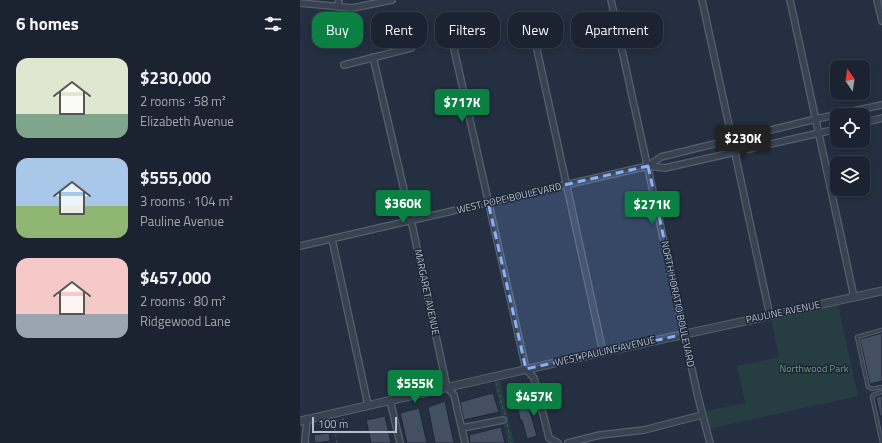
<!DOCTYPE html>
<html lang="en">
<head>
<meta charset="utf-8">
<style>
  :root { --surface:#1b2331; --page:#242b39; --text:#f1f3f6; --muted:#a0a4ab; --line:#39404d; --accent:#0b8043 }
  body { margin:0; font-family:"Titillium Web",sans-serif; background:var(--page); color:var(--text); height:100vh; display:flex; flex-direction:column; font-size:15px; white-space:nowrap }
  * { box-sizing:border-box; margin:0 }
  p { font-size:13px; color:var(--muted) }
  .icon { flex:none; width:22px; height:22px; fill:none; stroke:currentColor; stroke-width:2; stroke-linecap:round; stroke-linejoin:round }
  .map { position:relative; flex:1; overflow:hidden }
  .details { display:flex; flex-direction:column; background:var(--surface); width:300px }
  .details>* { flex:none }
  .top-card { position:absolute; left:12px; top:12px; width:380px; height:36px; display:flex; gap:8px }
  .needle { width:26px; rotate:347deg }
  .tools { position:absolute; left:530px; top:60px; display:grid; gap:8px }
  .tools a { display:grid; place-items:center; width:40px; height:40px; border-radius:8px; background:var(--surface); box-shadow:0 2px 10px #0003,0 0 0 1px var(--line); font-size:20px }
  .scale { position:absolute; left:12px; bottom:10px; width:85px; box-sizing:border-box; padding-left:4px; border:2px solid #b5bdcb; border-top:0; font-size:11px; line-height:14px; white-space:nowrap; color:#b5bdcb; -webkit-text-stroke:3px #1d2636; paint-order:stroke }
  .price { position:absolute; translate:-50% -34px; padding:0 9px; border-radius:4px; background:var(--accent); color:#fff; font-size:13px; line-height:26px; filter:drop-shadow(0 1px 2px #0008) }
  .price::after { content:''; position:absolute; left:50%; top:24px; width:12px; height:9px; margin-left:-6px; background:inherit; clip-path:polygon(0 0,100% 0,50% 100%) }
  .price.on { background:#222; color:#fff }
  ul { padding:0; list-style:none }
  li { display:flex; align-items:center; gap:12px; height:100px; padding:0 16px }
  li span { display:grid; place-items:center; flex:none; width:112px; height:80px; border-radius:12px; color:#555 }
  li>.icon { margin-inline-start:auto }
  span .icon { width:48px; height:48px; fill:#fffc; stroke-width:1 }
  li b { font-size:17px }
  h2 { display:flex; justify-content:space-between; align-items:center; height:48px; padding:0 16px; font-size:17px }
  .pill { padding:0 14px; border-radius:12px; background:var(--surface); box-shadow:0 2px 10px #0003,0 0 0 1px var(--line); font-size:14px; line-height:36px }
  .pill.on { background:var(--accent); color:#fff }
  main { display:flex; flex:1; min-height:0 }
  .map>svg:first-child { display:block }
  .green { fill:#263e42 }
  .building { fill:#434f63; stroke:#1f2838 }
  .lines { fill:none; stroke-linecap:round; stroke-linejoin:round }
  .service-casing { stroke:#565f6e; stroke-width:4.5 }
  .minor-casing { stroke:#565f6e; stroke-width:8 }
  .tertiary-casing { stroke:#565f6e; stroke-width:9 }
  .path { stroke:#445b5f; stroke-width:1; stroke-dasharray:3 3; stroke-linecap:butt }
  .service { stroke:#384251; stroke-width:2.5 }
  .minor { stroke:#384251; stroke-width:5.5 }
  .tertiary { stroke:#384251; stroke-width:7 }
  .marked { fill:#88b1fd; fill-opacity:0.2; stroke:#88b1fd; stroke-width:3; stroke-dasharray:8 5; stroke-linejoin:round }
  .labels { text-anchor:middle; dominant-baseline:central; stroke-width:3; stroke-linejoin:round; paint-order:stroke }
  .street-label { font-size:10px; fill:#b5bdcb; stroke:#1d2636 }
  .park-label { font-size:10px; fill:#6b9d78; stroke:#1d2636 }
</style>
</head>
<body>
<main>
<section class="details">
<h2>6 homes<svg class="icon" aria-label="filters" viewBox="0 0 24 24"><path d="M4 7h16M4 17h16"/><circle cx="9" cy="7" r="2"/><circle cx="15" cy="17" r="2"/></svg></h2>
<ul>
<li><span style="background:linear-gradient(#dfe7d0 70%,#7fa58c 0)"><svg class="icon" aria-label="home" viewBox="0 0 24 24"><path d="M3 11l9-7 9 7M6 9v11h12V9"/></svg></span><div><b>$230,000</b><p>2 rooms · 58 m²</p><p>Elizabeth Avenue</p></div></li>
<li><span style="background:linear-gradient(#a9c7e8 60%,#8fb573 0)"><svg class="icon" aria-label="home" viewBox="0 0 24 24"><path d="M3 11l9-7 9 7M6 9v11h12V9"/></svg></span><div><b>$555,000</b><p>3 rooms · 104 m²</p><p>Pauline Avenue</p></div></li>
<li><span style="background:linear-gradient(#f6c9c9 70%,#9aa5b1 0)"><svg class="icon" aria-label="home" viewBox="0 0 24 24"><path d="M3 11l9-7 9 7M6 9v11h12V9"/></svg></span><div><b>$457,000</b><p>2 rooms · 80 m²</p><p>Ridgewood Lane</p></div></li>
</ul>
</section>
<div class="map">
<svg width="582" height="443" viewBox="0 0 582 443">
  <rect width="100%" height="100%" fill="#242f41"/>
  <g class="green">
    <polygon points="538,305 558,396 409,429 406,411 445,403 437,366 479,357 471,319"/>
    <polygon points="200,380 214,443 208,443 194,381"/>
  </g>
  <g class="building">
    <polygon points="582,333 582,381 570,384 560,339"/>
    <polygon points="223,388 237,436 227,439 222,420 220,420 215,390"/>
    <polygon points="193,393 199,412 164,420 160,402"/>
    <polygon points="582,396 582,416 580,416 576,397"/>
    <polygon points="145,401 154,443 135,443 128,407"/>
    <polygon points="119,408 127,443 107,443 100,413"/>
    <polygon points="85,416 91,443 71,443 66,420"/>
    <polygon points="201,427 205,443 170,443 169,435"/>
    <polygon points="29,433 30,441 15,443 14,435"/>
  </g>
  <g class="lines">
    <g class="service-casing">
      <g id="service">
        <polyline points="582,330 557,337 568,387 572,389 582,387"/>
        <polyline points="582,443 572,397 573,395 582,392"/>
      </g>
    </g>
    <g class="minor-casing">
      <g id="minor">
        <polyline points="311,0 398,397 410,443"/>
        <polyline points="402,0 470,316"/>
        <polyline points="490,0 554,297"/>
        <polyline points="577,0 582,21"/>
        <polyline points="0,3 52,8 92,0"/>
        <polyline points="38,6 39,0"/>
        <polyline points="231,22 303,352"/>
        <polyline points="152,40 226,369 234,378 249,438 258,443"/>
        <polyline points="73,57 111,220 147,387 154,395 165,443"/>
        <polyline points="44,65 111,48"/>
        <polyline points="563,123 582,118"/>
        <polyline points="348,166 361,157 516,119 582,105"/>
        <polyline points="32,239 68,405"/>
        <polyline points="0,246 348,166 365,168 537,129"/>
        <polyline points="90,400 100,443"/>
        <polyline points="162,428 203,420"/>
        <polyline points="5,443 7,419"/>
        <polyline points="268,443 300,435 344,430 402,415"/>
      </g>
    </g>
    <g class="tertiary-casing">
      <polyline id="tertiary" points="0,421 303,352 582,291"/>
    </g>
    <g class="path">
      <polyline points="196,383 205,415"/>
      <polyline points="34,422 37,443"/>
      <polyline points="207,424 211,443"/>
      <polyline points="12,426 48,418"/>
    </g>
    <use href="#service" class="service"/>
    <use href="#minor" class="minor"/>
    <use href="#tertiary" class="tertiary"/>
  </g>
  <path class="marked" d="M348,166L385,334L226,369L188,202Z"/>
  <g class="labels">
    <g class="street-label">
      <text transform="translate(209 198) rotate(-13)">WEST POPE BOULEVARD</text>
      <text transform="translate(127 292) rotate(78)">MARGARET AVENUE</text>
      <text transform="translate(378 304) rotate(78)">NORTH HORATIO BOULEVARD</text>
      <text transform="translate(483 312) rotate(-12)">PAULINE AVENUE</text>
      <text transform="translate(305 351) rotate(-13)">WEST PAULINE AVENUE</text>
    </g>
    <g class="park-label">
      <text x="514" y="368">Northwood Park</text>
    </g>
  </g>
</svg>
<div class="tools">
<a><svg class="needle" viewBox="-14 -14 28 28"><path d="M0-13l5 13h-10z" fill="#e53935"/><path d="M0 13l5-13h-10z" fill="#a0a4ab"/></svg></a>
<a><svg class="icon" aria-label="locate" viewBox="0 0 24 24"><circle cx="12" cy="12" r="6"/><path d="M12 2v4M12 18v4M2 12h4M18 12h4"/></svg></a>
<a><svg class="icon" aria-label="layers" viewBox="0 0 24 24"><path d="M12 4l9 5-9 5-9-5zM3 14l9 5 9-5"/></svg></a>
</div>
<div class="scale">100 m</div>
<b class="price" style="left:162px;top:123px">$717K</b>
<b class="price on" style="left:443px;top:159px">$230K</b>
<b class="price" style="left:103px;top:224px">$360K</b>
<b class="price" style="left:352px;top:225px">$271K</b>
<b class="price" style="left:115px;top:404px">$555K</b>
<b class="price" style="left:234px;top:417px">$457K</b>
<div class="top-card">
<a class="pill on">Buy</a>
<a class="pill">Rent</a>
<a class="pill">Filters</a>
<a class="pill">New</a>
<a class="pill">Apartment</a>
</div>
</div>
</main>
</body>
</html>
